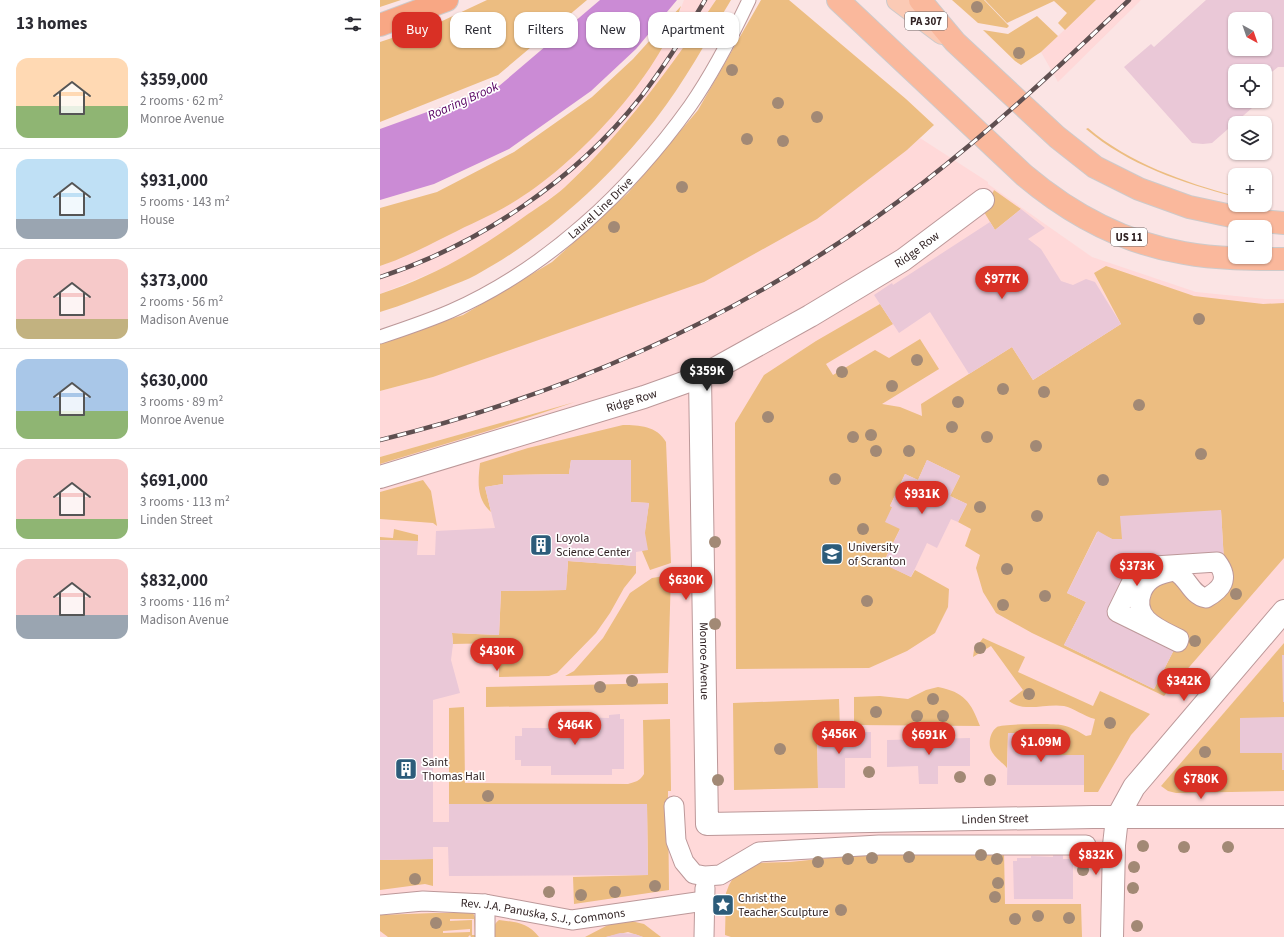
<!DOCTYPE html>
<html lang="en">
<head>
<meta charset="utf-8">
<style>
  :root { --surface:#fff; --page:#f2f2f3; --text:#2b2b33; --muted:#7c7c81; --line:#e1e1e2; --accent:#d93025 }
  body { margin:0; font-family:"Source Sans 3",sans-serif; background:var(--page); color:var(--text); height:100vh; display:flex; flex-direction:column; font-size:15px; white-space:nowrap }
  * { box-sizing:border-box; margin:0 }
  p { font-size:13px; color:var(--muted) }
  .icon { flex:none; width:22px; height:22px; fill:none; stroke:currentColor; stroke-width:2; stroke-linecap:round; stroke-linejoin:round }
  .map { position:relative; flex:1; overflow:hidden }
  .details { display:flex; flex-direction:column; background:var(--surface); width:380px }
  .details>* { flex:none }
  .top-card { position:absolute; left:12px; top:12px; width:380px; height:36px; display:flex; gap:8px }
  .needle { width:26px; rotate:140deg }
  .tools { position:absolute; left:848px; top:12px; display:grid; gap:8px }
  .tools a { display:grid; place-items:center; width:44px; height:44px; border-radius:8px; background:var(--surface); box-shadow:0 1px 3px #0004; font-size:20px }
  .price { position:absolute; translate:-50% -34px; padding:0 9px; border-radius:14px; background:var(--accent); color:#fff; font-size:13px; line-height:26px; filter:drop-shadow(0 1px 2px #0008) }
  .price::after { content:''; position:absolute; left:50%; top:24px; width:12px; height:9px; margin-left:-6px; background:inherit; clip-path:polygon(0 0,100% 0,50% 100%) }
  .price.current { background:#222; color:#fff }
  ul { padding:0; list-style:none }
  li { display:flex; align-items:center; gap:12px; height:100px; padding:0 16px }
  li+li { border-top:1px solid var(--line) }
  li span { display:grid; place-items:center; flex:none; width:112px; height:80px; border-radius:12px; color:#555 }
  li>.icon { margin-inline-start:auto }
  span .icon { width:48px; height:48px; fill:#fffc; stroke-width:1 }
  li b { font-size:17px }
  h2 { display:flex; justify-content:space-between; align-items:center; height:48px; padding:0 16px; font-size:17px }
  .tag { padding:0 14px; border-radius:12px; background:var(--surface); box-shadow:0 1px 3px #0004; font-size:14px; line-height:36px }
  .tag.current { background:var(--accent); color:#fff }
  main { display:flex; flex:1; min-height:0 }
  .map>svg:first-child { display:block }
  .built { fill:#ffd9d9 }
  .green { fill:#ecbd81; fill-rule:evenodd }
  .water { fill:#cb8bd5 }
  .building { fill:#eac8d7; fill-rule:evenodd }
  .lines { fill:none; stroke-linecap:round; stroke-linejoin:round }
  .service-casing { stroke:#bc9899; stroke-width:15 }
  .pedestrian-casing { stroke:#bc9899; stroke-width:21 }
  .minor-casing { stroke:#bc9899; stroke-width:24 }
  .primary-casing { stroke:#cdcaca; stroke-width:24 }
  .trunk-casing { stroke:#cdcaca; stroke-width:24 }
  .motorway-casing { stroke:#cdcaca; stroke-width:24 }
  .service { stroke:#fff; stroke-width:13 }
  .pedestrian { stroke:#fff; stroke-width:19 }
  .minor { stroke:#fff; stroke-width:22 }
  .primary { stroke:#fbcab5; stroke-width:22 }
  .trunk { stroke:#fab89c; stroke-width:22 }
  .motorway { stroke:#f8a784; stroke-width:22 }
  .rail-casing { stroke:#5f4f50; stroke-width:4.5 }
  .rail { stroke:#fff; stroke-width:3; stroke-dasharray:9; stroke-linecap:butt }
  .tree { fill:#a28975 }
  .labels { text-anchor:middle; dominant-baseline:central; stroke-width:3.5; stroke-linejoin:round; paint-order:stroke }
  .shield { fill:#fff; stroke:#6e6465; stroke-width:1 }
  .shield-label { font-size:11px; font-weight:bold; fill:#302223 }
  .street-label { font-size:12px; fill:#302223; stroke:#fff }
  .poi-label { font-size:12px; fill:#302223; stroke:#fff; text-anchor:start }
  .water-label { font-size:13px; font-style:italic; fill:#560061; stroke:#fff }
</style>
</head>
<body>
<main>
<section class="details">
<h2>13 homes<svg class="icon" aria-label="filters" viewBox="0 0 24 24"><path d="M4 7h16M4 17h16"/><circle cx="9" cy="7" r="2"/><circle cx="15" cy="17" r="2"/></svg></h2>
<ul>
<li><span style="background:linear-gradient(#ffd9b3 60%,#8fb573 0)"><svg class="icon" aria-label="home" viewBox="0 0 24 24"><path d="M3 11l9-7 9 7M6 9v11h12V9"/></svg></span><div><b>$359,000</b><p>2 rooms · 62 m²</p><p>Monroe Avenue</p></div></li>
<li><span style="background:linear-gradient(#bfe0f5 75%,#9aa5b1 0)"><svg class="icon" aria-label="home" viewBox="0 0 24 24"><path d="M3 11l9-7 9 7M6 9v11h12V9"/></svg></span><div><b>$931,000</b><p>5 rooms · 143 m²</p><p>House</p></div></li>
<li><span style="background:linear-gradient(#f6c9c9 75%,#c2b280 0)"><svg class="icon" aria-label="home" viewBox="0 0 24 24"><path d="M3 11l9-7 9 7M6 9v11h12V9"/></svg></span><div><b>$373,000</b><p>2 rooms · 56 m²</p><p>Madison Avenue</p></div></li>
<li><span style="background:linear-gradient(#a9c7e8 65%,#8fb573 0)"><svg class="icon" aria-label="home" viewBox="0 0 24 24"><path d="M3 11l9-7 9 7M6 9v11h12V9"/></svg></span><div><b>$630,000</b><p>3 rooms · 89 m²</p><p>Monroe Avenue</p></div></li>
<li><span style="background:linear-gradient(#f6c9c9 75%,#8fb573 0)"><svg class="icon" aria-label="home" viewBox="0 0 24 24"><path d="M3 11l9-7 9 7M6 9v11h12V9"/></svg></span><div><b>$691,000</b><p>3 rooms · 113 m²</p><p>Linden Street</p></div></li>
<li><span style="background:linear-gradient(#f6c9c9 70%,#9aa5b1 0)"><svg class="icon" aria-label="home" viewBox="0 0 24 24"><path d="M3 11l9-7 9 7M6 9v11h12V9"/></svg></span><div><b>$832,000</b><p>3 rooms · 116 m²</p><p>Madison Avenue</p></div></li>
</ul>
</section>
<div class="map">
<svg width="904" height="937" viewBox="0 0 904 937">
  <rect width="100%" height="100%" fill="#fbe4e4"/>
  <g class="built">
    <polygon points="304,0 336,0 295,61 258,109 222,150 183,189 118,236 68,266 0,294 0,266 6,264 281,50 296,21"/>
    <polygon points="716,0 761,0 678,82 661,52"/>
    <polygon points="540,138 608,182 608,184 712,257 816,292 886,299 904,299 904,643 782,786 796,793 904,791 904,937 0,937 0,464 185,405 0,457 0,391 53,377 527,150"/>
  </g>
  <g class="green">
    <polygon points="0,0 21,0 0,7"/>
    <polygon points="107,0 207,0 118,75 0,122 0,42 60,22"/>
    <path d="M336,0H351C327,40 304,83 275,120C227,181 164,238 96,275C87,280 77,283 68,287C45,296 23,305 0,312V294C57,275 100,249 148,214C160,206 174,197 185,187C244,132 291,67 336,0Z"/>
    <polygon points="381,0 409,0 526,99 554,125 527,150 437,219 324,282 53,377 0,391 0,342 83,315 172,262 248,193 318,110"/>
    <polygon points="572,0 604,0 629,26 627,28 598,23"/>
    <polygon points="605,0 716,0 685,30 678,23 687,13 674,1 627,23"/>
    <path d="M301,6C280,75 194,167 132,203C112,215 90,224 69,235C47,246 24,258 0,266V208L57,192L134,152L212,97L253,59Z"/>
    <polygon points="657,16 678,36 661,52 641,65 635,61 603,30 628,34"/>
    <path d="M708,128C749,163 804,182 855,196V197C803,183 748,165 706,129Z"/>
    <polygon points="614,190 641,209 615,230 604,212"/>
    <path d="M726,266L814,296L883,304L904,303V558L784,696L652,633L616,613L603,592L596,568L600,555L585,546L591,529L578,522L587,504L570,496L580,476L547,460L538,480L525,474L510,506L512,507L520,529L503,563L531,577L535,570L569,589L568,607L555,633L527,651L489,668L356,669L355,423L384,375L436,341L500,304L513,324L446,364L453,375L495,350L509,358L540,339L559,369L502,404L520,407L542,416L541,404L632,347L653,380L741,324L714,273ZM841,510L844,562L826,598L781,574L759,608L798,642L774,689L684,645L706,602L687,593L717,532L732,539H742Z"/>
    <polygon points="195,402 114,429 0,464 0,457"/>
    <path d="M243,425C259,425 277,426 286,442L291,563L270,570L262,551L269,503L251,502V460H191L189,474L124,475L123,484L105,487L111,512C96,499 98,481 100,463L148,448Z"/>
    <polygon points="43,480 51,491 57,526 53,523 0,519 0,492"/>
    <polygon points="14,529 38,535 38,541 0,540 0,537 13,538"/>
    <polygon points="188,561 256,566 256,573 244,588 230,613 216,633 177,673 169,676 119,677 119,643 73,644 72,633 119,635 121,591 186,590"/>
    <polygon points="291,575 288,673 185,676 194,671 223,638 250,593 272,578"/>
    <path d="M603,638L645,657L638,672L713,706L720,691L770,714L751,735L718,792H704V755H663V733H628L627,768C623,763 614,757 611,750C608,743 610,732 617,727C622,724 674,723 681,725C691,727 698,731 706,736L711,735L715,719C703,716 694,708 684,706C666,703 644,713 629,701L643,690L611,646L593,657L594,650Z"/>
    <polygon points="904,643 904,791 796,793 788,791 781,786"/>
    <polygon points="288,683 288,704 106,707 106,687"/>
    <path d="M558,687C584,692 591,702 600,726L474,725V697L500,696L528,699L546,690Z"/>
    <polygon points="459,699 460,731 437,732 438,788 354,790 353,703"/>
    <path d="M84,707L85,783L248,784C255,782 260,781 264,774L263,720L290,719L291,788V791H288V803L289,890L194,904L193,877L268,875L267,804H69V708Z"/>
    <polygon points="516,851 624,851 625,904 701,904 702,937 351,937 345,935 346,893 349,885 353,878 376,863 410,862"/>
    <polygon points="53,859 53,886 45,884 0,890 0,860"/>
    <path d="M54,913H93L95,917L96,937H91L90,935L88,937H8L0,931V915ZM70,919H94L95,935H92V920L70,921ZM90,929V932L63,933V931Z"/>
    <path d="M119,920C136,922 148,923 159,937H114C114,930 113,924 119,920Z"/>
    <polygon points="251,921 264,924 281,937 263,937 248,932 226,937 205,937 228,925"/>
  </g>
  <polygon class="water" points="220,0 297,0 256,49 211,91 129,149 54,184 0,200 0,129 119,86"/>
  <g class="building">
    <path d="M826,0H904V67H898L887,76L886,95L885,71H855V101H880L832,143L823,144L812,143L744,67L771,44L774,47ZM855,19H885V49H855Z"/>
    <polygon points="641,209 665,228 648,239 661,249 681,281 693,285 706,279 715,282 741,324 653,380 632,347 589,374 550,312 519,333 494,295 512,283 513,285 610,222 615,230"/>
    <polygon points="191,460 251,460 251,502 269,503 265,533 268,550 256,552 256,566 188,561 186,590 121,591 119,635 72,633 73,644 71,660 80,693 53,700 53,822 69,822 69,804 267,804 268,875 69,876 68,847 53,847 53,859 0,860 0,540 38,541 37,555 55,555 56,531 115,528 105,487 123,484 123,475 189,474"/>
    <polygon points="547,460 580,476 570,496 587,504 578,522 571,519 557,548 547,543 531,577 503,564 520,529 505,522 512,507 510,506 525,474 538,480"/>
    <polygon points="841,510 844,562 759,567 737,612 798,642 774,689 684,645 706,602 687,593 718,531 732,539 742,539 740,516"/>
    <polygon points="902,655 904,655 904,702 903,702"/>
    <polygon points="240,714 240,719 244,719 244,769 232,769 232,775 171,775 171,766 141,766 141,760 135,760 135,736 142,736 142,728 172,728 171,717 229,718 229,715"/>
    <polygon points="904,717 904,770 902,770 902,753 860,753 860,718"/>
    <polygon points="437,732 491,732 491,758 465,758 465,788 438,788"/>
    <polygon points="628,733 663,733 663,755 704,755 704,785 627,785"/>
    <polygon points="590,738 590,766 558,766 558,784 539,784 538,766 507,767 507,740"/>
    <polygon points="673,855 683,855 683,859 693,859 693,899 634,899 633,861 637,861 637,858 651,858 651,856 673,857"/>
    <polygon points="240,933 255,934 263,937 226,937"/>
  </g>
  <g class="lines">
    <g class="service-casing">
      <g id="service">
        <path id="s1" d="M0,337C24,329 48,321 71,311C168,268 249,191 310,106C333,73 352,36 369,0"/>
      </g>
    </g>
    <g class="pedestrian-casing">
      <g id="pedestrian">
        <path d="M837,562C850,579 842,589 826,598C810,595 808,576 794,571C780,574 768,577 762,591C751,619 779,629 799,639L798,642L737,612L759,567Z"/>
        <polyline points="294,806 296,841 304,862 314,874 325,876 340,875 379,852 499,845 706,845"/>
        <path id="s2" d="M0,905L43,901L105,904L192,920L324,901"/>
        <polyline points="105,937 105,904"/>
        <polyline points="324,937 325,888"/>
      </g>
    </g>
    <g class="minor-casing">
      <g id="minor">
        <path id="s3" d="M320,377L327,824L713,817H904"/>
        <path id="s4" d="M0,477L264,397L320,377L430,316L523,260L603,200"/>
        <polyline points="732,937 734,845 737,818 754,787 904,611"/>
      </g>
    </g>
    <g class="primary-casing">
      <polyline id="primary" points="518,0 562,33"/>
    </g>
    <g class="trunk-casing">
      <g id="trunk">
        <path d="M458,0L644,175C689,213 744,243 804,253C837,259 871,259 904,259"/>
        <polyline points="540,0 575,42 677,137 715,167 759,189 809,207 870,220 904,223"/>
      </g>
    </g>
    <g class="motorway-casing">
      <polyline id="motorway" points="0,25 67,0"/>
    </g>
    <use href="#service" class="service"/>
    <use href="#pedestrian" class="pedestrian"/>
    <use href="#minor" class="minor"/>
    <use href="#primary" class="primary"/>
    <use href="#trunk" class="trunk"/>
    <use href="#motorway" class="motorway"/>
    <g class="rail-casing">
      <g id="rail">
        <path d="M0,277C99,245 195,180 260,98C284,67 305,34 325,0"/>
        <path d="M0,440C200,391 381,308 544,182C616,126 683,63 749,0"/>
      </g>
    </g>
    <use href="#rail" class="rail"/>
  </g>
  <g class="tree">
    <circle cx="597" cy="7" r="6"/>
    <circle cx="639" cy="53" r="6"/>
    <circle cx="352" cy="70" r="6"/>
    <circle cx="398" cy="103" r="6"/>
    <circle cx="437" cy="117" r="6"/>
    <circle cx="367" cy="139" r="6"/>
    <circle cx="403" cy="141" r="6"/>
    <circle cx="302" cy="187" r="6"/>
    <circle cx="234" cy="227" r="6"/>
    <circle cx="819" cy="319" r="6"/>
    <circle cx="537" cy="360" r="6"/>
    <circle cx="462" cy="372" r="6"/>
    <circle cx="512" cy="386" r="6"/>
    <circle cx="623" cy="389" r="6"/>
    <circle cx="664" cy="392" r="6"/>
    <circle cx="578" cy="402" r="6"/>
    <circle cx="759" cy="405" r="6"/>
    <circle cx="388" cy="417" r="6"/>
    <circle cx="572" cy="427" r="6"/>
    <circle cx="491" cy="435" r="6"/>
    <circle cx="473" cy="437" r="6"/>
    <circle cx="607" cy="437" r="6"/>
    <circle cx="656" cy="446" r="6"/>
    <circle cx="496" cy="451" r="6"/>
    <circle cx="529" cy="451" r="6"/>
    <circle cx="821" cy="454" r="6"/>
    <circle cx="455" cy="479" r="6"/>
    <circle cx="723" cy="480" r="6"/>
    <circle cx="600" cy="507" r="6"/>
    <circle cx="657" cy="516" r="6"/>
    <circle cx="483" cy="529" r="6"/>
    <circle cx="335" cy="542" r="6"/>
    <circle cx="627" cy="569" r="6"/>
    <circle cx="856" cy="594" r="6"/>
    <circle cx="665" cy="596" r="6"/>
    <circle cx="487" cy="601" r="6"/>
    <circle cx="623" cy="605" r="6"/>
    <circle cx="335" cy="624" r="6"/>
    <circle cx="815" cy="641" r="6"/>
    <circle cx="600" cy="648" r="6"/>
    <circle cx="252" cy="681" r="6"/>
    <circle cx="220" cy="687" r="6"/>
    <circle cx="649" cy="694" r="6"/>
    <circle cx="553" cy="699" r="6"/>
    <circle cx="496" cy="712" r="6"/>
    <circle cx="537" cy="716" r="6"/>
    <circle cx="563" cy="716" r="6"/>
    <circle cx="730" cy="723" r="6"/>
    <circle cx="400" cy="749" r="6"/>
    <circle cx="825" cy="752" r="6"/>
    <circle cx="489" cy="772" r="6"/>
    <circle cx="836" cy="772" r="6"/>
    <circle cx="580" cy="777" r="6"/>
    <circle cx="338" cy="780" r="6"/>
    <circle cx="610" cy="780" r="6"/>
    <circle cx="108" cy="796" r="6"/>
    <circle cx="763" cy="846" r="6"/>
    <circle cx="804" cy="847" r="6"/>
    <circle cx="848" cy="847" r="6"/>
    <circle cx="601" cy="855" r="6"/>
    <circle cx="529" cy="857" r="6"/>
    <circle cx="492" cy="858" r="6"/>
    <circle cx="468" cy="859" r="6"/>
    <circle cx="617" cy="859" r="6"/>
    <circle cx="438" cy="862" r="6"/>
    <circle cx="754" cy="867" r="6"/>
    <circle cx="703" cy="870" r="6"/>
    <circle cx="35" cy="879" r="6"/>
    <circle cx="618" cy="883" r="6"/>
    <circle cx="275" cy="886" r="6"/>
    <circle cx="753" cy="888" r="6"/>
    <circle cx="169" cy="892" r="6"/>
    <circle cx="235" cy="892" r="6"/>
    <circle cx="201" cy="895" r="6"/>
    <circle cx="615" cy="897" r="6"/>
    <circle cx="461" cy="910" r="6"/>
    <circle cx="658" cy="916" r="6"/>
    <circle cx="689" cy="918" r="6"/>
    <circle cx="635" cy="919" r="6"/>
    <circle cx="56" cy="923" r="6"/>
    <circle cx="757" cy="926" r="6"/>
  </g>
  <defs>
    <g id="building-square" transform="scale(1.15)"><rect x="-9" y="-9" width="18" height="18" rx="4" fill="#2c5c7a" stroke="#fff"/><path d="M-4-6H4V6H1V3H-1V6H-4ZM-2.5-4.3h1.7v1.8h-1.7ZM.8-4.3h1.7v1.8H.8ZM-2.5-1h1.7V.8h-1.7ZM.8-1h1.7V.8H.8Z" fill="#fff"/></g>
    <g id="university-square" transform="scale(1.15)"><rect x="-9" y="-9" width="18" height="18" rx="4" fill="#2c5c7a" stroke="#fff"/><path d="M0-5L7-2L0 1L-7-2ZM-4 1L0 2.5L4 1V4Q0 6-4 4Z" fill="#fff"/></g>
    <g id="sight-square" transform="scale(1.15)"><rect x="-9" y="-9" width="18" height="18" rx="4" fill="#2c5c7a" stroke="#fff"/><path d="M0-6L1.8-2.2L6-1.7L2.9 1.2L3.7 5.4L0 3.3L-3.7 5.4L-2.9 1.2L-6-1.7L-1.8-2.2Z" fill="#fff"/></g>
  </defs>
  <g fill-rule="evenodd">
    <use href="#building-square" x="161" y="545"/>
    <use href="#university-square" x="452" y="554"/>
    <use href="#building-square" x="26" y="769"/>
    <use href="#sight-square" x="343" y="905"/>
  </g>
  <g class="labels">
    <g class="shield">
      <rect x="525" y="12" width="42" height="18" rx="3"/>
      <rect x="731" y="228" width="36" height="18" rx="3"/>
    </g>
    <g class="shield-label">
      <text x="546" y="21">PA 307</text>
      <text x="749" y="237">US 11</text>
    </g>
    <g class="street-label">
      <text stroke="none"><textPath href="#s1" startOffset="258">Laurel Line Drive</textPath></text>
      <text stroke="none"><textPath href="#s4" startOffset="587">Ridge Row</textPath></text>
      <text stroke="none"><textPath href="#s4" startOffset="263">Ridge Row</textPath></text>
      <text stroke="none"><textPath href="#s3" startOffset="284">Monroe Avenue</textPath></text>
      <text stroke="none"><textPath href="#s3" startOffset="735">Linden Street</textPath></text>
      <text stroke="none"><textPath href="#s2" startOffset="164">Rev. J.A. Panuska, S.J., Commons</textPath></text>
    </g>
    <g class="poi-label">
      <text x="176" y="538">Loyola<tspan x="176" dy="14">Science Center</tspan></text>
      <text x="468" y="547">University<tspan x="468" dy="14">of Scranton</tspan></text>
      <text x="42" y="762">Saint<tspan x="42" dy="14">Thomas Hall</tspan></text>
      <text x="358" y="898">Christ the<tspan x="358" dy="14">Teacher Sculpture</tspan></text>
    </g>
    <g class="water-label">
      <text transform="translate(83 101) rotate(-24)">Roaring Brook</text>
    </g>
  </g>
</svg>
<div class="tools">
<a><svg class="needle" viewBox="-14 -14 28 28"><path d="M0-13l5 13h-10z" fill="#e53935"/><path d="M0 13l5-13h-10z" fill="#7c7c81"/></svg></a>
<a><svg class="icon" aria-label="locate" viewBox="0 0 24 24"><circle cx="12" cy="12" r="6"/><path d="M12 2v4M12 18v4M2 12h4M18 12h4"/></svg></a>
<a><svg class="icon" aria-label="layers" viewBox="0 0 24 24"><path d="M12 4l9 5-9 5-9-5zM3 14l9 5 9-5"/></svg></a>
<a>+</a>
<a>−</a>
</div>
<b class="price" style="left:622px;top:300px">$977K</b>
<b class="price current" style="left:327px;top:392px">$359K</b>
<b class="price" style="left:542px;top:515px">$931K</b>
<b class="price" style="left:757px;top:587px">$373K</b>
<b class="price" style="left:306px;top:601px">$630K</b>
<b class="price" style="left:117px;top:672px">$430K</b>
<b class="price" style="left:804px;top:702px">$342K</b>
<b class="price" style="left:195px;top:746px">$464K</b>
<b class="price" style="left:459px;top:755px">$456K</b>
<b class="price" style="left:549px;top:756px">$691K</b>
<b class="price" style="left:661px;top:763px">$1.09M</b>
<b class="price" style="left:821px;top:800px">$780K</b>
<b class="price" style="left:716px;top:876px">$832K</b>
<div class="top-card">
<a class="tag current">Buy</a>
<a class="tag">Rent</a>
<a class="tag">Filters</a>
<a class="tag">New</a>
<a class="tag">Apartment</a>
</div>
</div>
</main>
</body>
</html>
